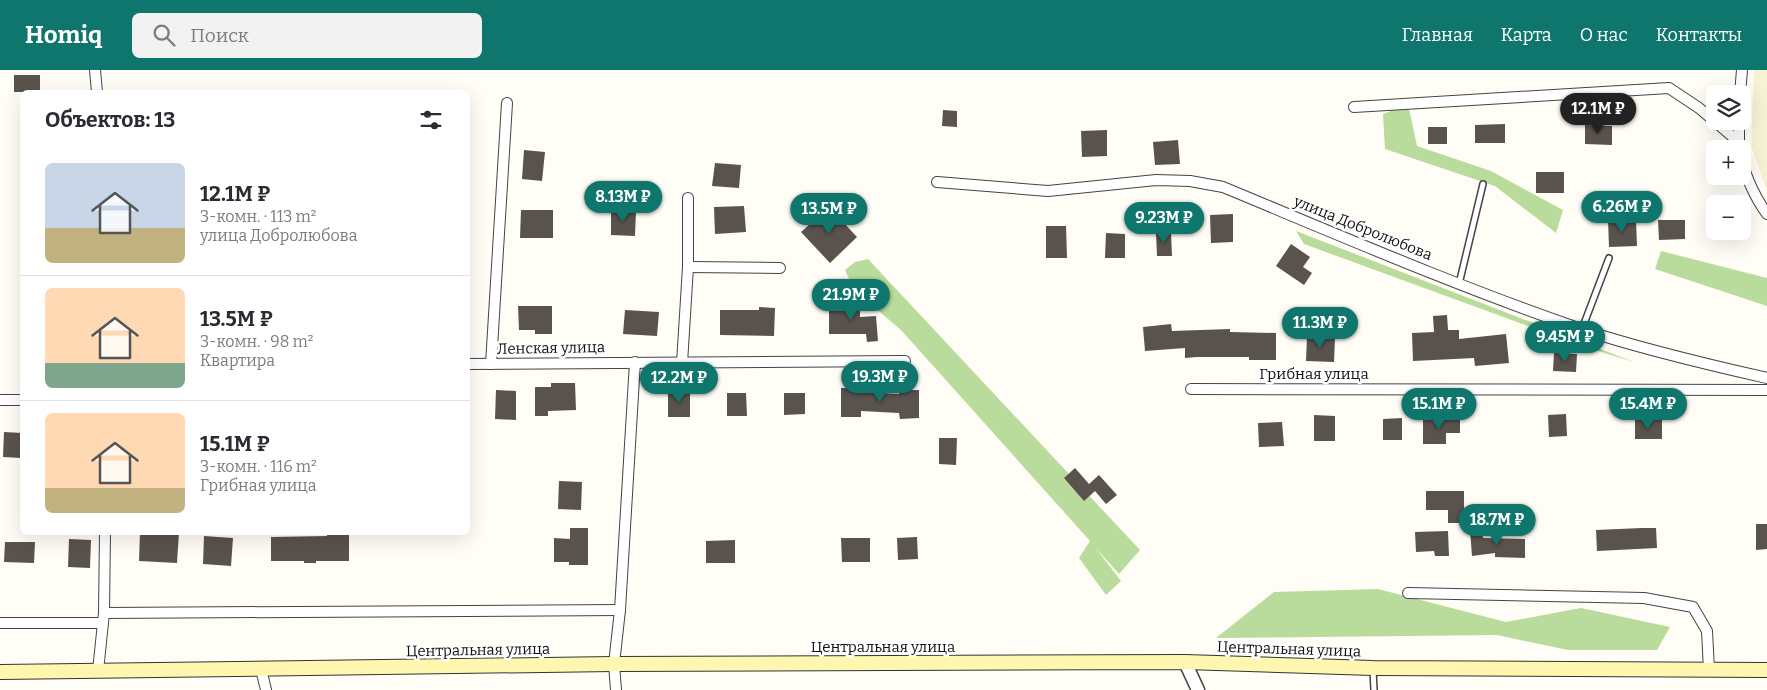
<!DOCTYPE html>
<html lang="ru">
<head>
<meta charset="utf-8">
<style>
  :root { --surface:#fff; --page:#f2f2f3; --text:#2b2b33; --muted:#7c7c81; --line:#e1e1e2; --accent:#0f766e }
  body { margin:0; font-family:Bitter,serif; background:var(--page); color:var(--text); height:100vh; display:flex; flex-direction:column; font-size:19px; white-space:nowrap }
  * { box-sizing:border-box; margin:0 }
  p { font-size:16px; color:var(--muted) }
  .icon { flex:none; width:28px; height:28px; fill:none; stroke:currentColor; stroke-width:2; stroke-linecap:round; stroke-linejoin:round }
  .map { position:relative; flex:1; overflow:hidden }
  .drawer { position:absolute; left:20px; top:20px; width:450px; height:445px; display:flex; flex-direction:column; background:var(--surface); border-radius:8px; box-shadow:0 5px 20px #0002 }
  .drawer>* { flex:none }
  .tools { position:absolute; left:1706px; top:15px; display:grid; gap:10px }
  .tools a { display:grid; place-items:center; width:45px; height:45px; border-radius:8px; background:var(--surface); box-shadow:0 5px 20px #0002; font-size:25px }
  .price { position:absolute; translate:-50% -42px; padding:0 11px; border-radius:18px; background:var(--accent); color:#fff; font-size:16px; line-height:32px; filter:drop-shadow(0 1px 2px #0008) }
  .price::after { content:''; position:absolute; left:50%; top:30px; width:15px; height:11px; margin-left:-8px; background:inherit; clip-path:polygon(0 0,100% 0,50% 100%) }
  .price.active { background:#222; color:#fff }
  ul { padding:0; list-style:none }
  li { display:flex; align-items:center; gap:15px; height:125px; padding:0 25px }
  li+li { border-top:1px solid var(--line) }
  li span { display:grid; place-items:center; flex:none; width:140px; height:100px; border-radius:8px; color:#555 }
  li>.icon { margin-inline-start:auto }
  span .icon { width:60px; height:60px; fill:#fffc; stroke-width:1 }
  li b { font-size:21px }
  h2 { display:flex; justify-content:space-between; align-items:center; height:60px; padding:0 25px; font-size:21px }
  header { display:flex; align-items:center; gap:30px; box-sizing:border-box; height:70px; padding:0 25px; background:var(--accent); color:#fff }
  header strong { font-size:24px }
  nav { display:flex; gap:28px; margin-inline-start:auto; font-size:18px }
  .search { width:350px; height:45px; background:var(--page); display:flex; align-items:center; gap:12px; box-sizing:border-box; padding:0 18px; border-radius:8px; color:var(--muted); font-size:19px }
  .map>svg:first-child { display:block }
  .farmland { fill:#f6f3d4 }
  .forest { fill:#b9dc9c }
  .building { fill:#5a524d }
  .lines { fill:none; stroke-linecap:round; stroke-linejoin:round }
  .service-casing { stroke:#444; stroke-width:8 }
  .minor-casing { stroke:#444; stroke-width:12 }
  .tertiary-casing { stroke:#444; stroke-width:15 }
  .secondary-casing { stroke:#333; stroke-width:16 }
  .service { stroke:#fff; stroke-width:5 }
  .minor { stroke:#fff; stroke-width:10 }
  .tertiary { stroke:#fff; stroke-width:12 }
  .secondary { stroke:#fff6b0; stroke-width:14 }
  .labels { text-anchor:middle; dominant-baseline:central; stroke-width:5; stroke-linejoin:round; paint-order:stroke }
  .street-label { font-size:15px; fill:#111; stroke:#fff }
</style>
</head>
<body>
<header>
<strong>Homiq</strong>
<div class="search"><svg class="icon" aria-label="search" viewBox="0 0 24 24"><circle cx="10" cy="10" r="6"/><path d="M15 15l6 6"/></svg>Поиск</div>
<nav><a>Главная</a><a>Карта</a><a>О нас</a><a>Контакты</a></nav>
</header>
<div class="map">
<svg width="1767" height="620" viewBox="0 0 1767 620">
  <rect width="100%" height="100%" fill="#fffdf5"/>
  <polygon class="farmland" points="1754,0 1767,0 1767,122 1751,75"/>
  <g class="forest">
    <polygon points="1408,34 1417,76 1491,101 1563,140 1556,163 1495,116 1385,79 1383,44"/>
    <polygon points="1296,161 1634,292 1588,278 1304,174"/>
    <polygon points="1661,181 1767,208 1767,236 1655,199"/>
    <polygon points="868,189 1140,480 1119,504 1095,477 1121,511 1106,525 1079,488 1090,471 901,260 854,220 845,200 855,192"/>
    <polygon points="1378,519 1506,552 1581,538 1670,557 1657,580 1568,580 1497,565 1216,568 1274,522"/>
  </g>
  <g class="building">
    <rect x="14" y="5" width="26" height="17"/>
    <polygon points="943,40 957,41 957,57 942,56"/>
    <polygon points="1505,54 1505,73 1475,73 1475,55"/>
    <polygon points="1585,55 1612,56 1612,75 1585,74"/>
    <rect x="1428" y="57" width="19" height="17"/>
    <polygon points="1107,60 1107,86 1082,87 1081,61"/>
    <polygon points="1178,70 1180,94 1155,95 1153,72"/>
    <polygon points="524,80 545,82 542,111 522,109"/>
    <polygon points="715,93 741,95 739,118 712,116"/>
    <rect x="1536" y="102" width="28" height="21"/>
    <polygon points="1633,134 1644,134 1644,148 1632,148"/>
    <polygon points="744,136 746,162 715,164 714,137"/>
    <polygon points="829,137 857,167 830,193 801,162"/>
    <polygon points="521,140 553,140 553,168 520,168"/>
    <polygon points="611,140 636,141 635,166 611,165"/>
    <polygon points="1233,144 1233,172 1211,173 1210,145"/>
    <polygon points="1608,149 1636,149 1637,176 1609,177"/>
    <polygon points="1658,150 1685,150 1685,169 1659,170"/>
    <polygon points="1046,156 1066,156 1067,188 1046,188"/>
    <polygon points="1106,163 1125,164 1125,188 1105,188"/>
    <polygon points="1156,163 1171,163 1172,186 1157,186"/>
    <polygon points="1291,174 1310,187 1303,197 1312,203 1304,215 1276,196"/>
    <polygon points="829,232 860,232 860,247 876,246 878,271 867,272 866,264 829,264"/>
    <polygon points="518,236 552,236 552,264 535,264 535,260 519,260"/>
    <polygon points="759,237 775,238 774,266 720,265 720,240 759,240"/>
    <polygon points="625,240 659,242 657,266 623,264"/>
    <polygon points="1447,245 1448,260 1459,260 1459,269 1506,264 1509,293 1475,296 1474,288 1413,291 1412,263 1434,262 1433,246"/>
    <polygon points="1171,254 1172,261 1230,259 1230,262 1276,263 1276,290 1249,290 1249,287 1197,287 1185,288 1185,278 1145,281 1143,257"/>
    <polygon points="1307,266 1335,268 1334,292 1306,291"/>
    <polygon points="1554,283 1577,284 1576,302 1553,301"/>
    <polygon points="551,313 575,313 576,340 548,341 548,346 535,346 535,317 551,317"/>
    <polygon points="841,318 861,318 861,322 899,324 899,320 919,320 919,348 900,349 899,343 861,341 861,347 841,347"/>
    <polygon points="496,320 516,321 516,350 495,349"/>
    <polygon points="668,320 690,321 690,347 668,347"/>
    <polygon points="727,323 746,323 747,346 727,346"/>
    <polygon points="784,323 805,323 805,344 784,345"/>
    <polygon points="1566,344 1567,366 1549,367 1548,345"/>
    <polygon points="1314,345 1335,346 1335,371 1314,371"/>
    <polygon points="1402,348 1402,370 1383,370 1383,349"/>
    <polygon points="1423,349 1460,349 1460,363 1446,363 1446,374 1423,374"/>
    <rect x="1635" y="350" width="27" height="19"/>
    <polygon points="1282,352 1284,376 1259,377 1258,353"/>
    <polygon points="4,362 22,363 21,388 3,387"/>
    <polygon points="939,368 957,368 956,395 939,394"/>
    <polygon points="1075,398 1089,414 1099,405 1117,425 1106,434 1095,421 1084,431 1064,408"/>
    <polygon points="559,411 582,412 581,440 558,439"/>
    <polygon points="1426,421 1464,421 1464,453 1448,453 1448,440 1426,440"/>
    <polygon points="1756,454 1767,454 1767,479 1756,480"/>
    <polygon points="570,458 588,458 588,495 569,495 569,492 554,492 554,468 570,469"/>
    <polygon points="1642,458 1656,458 1657,478 1597,481 1596,460"/>
    <polygon points="1482,459 1483,468 1525,469 1525,488 1495,487 1495,483 1472,486 1470,460"/>
    <polygon points="1448,461 1449,486 1435,486 1434,481 1416,482 1415,462"/>
    <polygon points="140,462 179,462 177,493 139,491"/>
    <polygon points="327,462 349,462 349,491 316,491 316,493 304,493 304,491 271,491 271,467 327,466"/>
    <polygon points="204,466 233,468 231,496 203,494"/>
    <polygon points="917,467 918,489 898,490 897,468"/>
    <polygon points="841,468 870,468 870,492 842,492"/>
    <polygon points="69,469 91,470 90,498 68,497"/>
    <polygon points="735,470 735,493 706,493 706,471"/>
    <polygon points="5,472 35,472 34,493 4,492"/>
  </g>
  <g class="lines">
    <g class="service-casing">
      <g id="service">
        <polyline points="1459,214 1483,114"/>
        <polyline points="1582,259 1609,188"/>
        <polyline points="1373,599 1374,620"/>
      </g>
    </g>
    <g class="minor-casing">
      <g id="minor">
        <polyline points="95,0 97,22"/>
        <polyline points="1740,24 1742,0"/>
        <polyline points="1354,37 1669,18 1699,38 1739,72"/>
        <polyline points="1739,51 1739,75"/>
        <path d="M1742,90C1746,108 1756,129 1767,144"/>
        <path d="M937,112L1048,121L1156,110L1190,111L1223,117C1341,166 1459,217 1581,259C1641,279 1705,294 1767,308"/>
        <polyline points="688,197 780,198"/>
        <polyline points="682,293 688,197 688,128"/>
        <polyline points="468,294 905,291"/>
        <polyline points="491,294 507,33"/>
        <polyline points="1191,319 1767,320"/>
        <polyline points="0,330 22,330"/>
        <polyline points="1408,523 1644,528 1693,537 1707,561 1709,600"/>
        <polyline points="104,543 620,540"/>
        <polyline points="0,553 103,553"/>
        <polyline points="261,599 266,620"/>
        <polyline points="98,601 104,543 105,462"/>
        <polyline points="616,620 614,594 620,540 635,292"/>
      </g>
    </g>
    <g class="tertiary-casing">
      <polyline id="tertiary" points="1185,592 1198,620"/>
    </g>
    <g class="secondary-casing">
      <polyline id="secondary" points="0,602 614,594 1185,592 1373,598 1767,600"/>
    </g>
    <use href="#service" class="service"/>
    <use href="#minor" class="minor"/>
    <use href="#tertiary" class="tertiary"/>
    <use href="#secondary" class="secondary"/>
  </g>
  <g class="labels">
    <g class="street-label">
      <text transform="translate(1363 158) rotate(22)">улица Добролюбова</text>
      <text transform="translate(551 278) rotate(-1)">Ленская улица</text>
      <text x="1314" y="304">Грибная улица</text>
      <text x="883" y="577">Центральная улица</text>
      <text transform="translate(1289 579) rotate(2)">Центральная улица</text>
      <text transform="translate(478 580) rotate(-1)">Центральная улица</text>
    </g>
  </g>
</svg>
<div class="tools">
<a><svg class="icon" aria-label="layers" viewBox="0 0 24 24"><path d="M12 4l9 5-9 5-9-5zM3 14l9 5 9-5"/></svg></a>
<a>+</a>
<a>−</a>
</div>
<b class="price active" style="left:1598px;top:65px">12.1M ₽</b>
<b class="price" style="left:623px;top:153px">8.13M ₽</b>
<b class="price" style="left:1622px;top:163px">6.26M ₽</b>
<b class="price" style="left:829px;top:165px">13.5M ₽</b>
<b class="price" style="left:1164px;top:174px">9.23M ₽</b>
<b class="price" style="left:851px;top:251px">21.9M ₽</b>
<b class="price" style="left:1320px;top:279px">11.3M ₽</b>
<b class="price" style="left:1565px;top:293px">9.45M ₽</b>
<b class="price" style="left:880px;top:333px">19.3M ₽</b>
<b class="price" style="left:679px;top:334px">12.2M ₽</b>
<b class="price" style="left:1439px;top:360px">15.1M ₽</b>
<b class="price" style="left:1648px;top:360px">15.4M ₽</b>
<b class="price" style="left:1497px;top:476px">18.7M ₽</b>
<section class="drawer">
<h2>Объектов: 13<svg class="icon" aria-label="filters" viewBox="0 0 24 24"><path d="M4 7h16M4 17h16"/><circle cx="9" cy="7" r="2"/><circle cx="15" cy="17" r="2"/></svg></h2>
<ul>
<li><span style="background:linear-gradient(#c9d6e8 65%,#c2b280 0)"><svg class="icon" aria-label="home" viewBox="0 0 24 24"><path d="M3 11l9-7 9 7M6 9v11h12V9"/></svg></span><div><b>12.1M ₽</b><p>3-комн. · 113 m²</p><p>улица Добролюбова</p></div></li>
<li><span style="background:linear-gradient(#ffd9b3 75%,#7fa58c 0)"><svg class="icon" aria-label="home" viewBox="0 0 24 24"><path d="M3 11l9-7 9 7M6 9v11h12V9"/></svg></span><div><b>13.5M ₽</b><p>3-комн. · 98 m²</p><p>Квартира</p></div></li>
<li><span style="background:linear-gradient(#ffd9b3 75%,#c2b280 0)"><svg class="icon" aria-label="home" viewBox="0 0 24 24"><path d="M3 11l9-7 9 7M6 9v11h12V9"/></svg></span><div><b>15.1M ₽</b><p>3-комн. · 116 m²</p><p>Грибная улица</p></div></li>
</ul>
</section>
</div>
</body>
</html>
